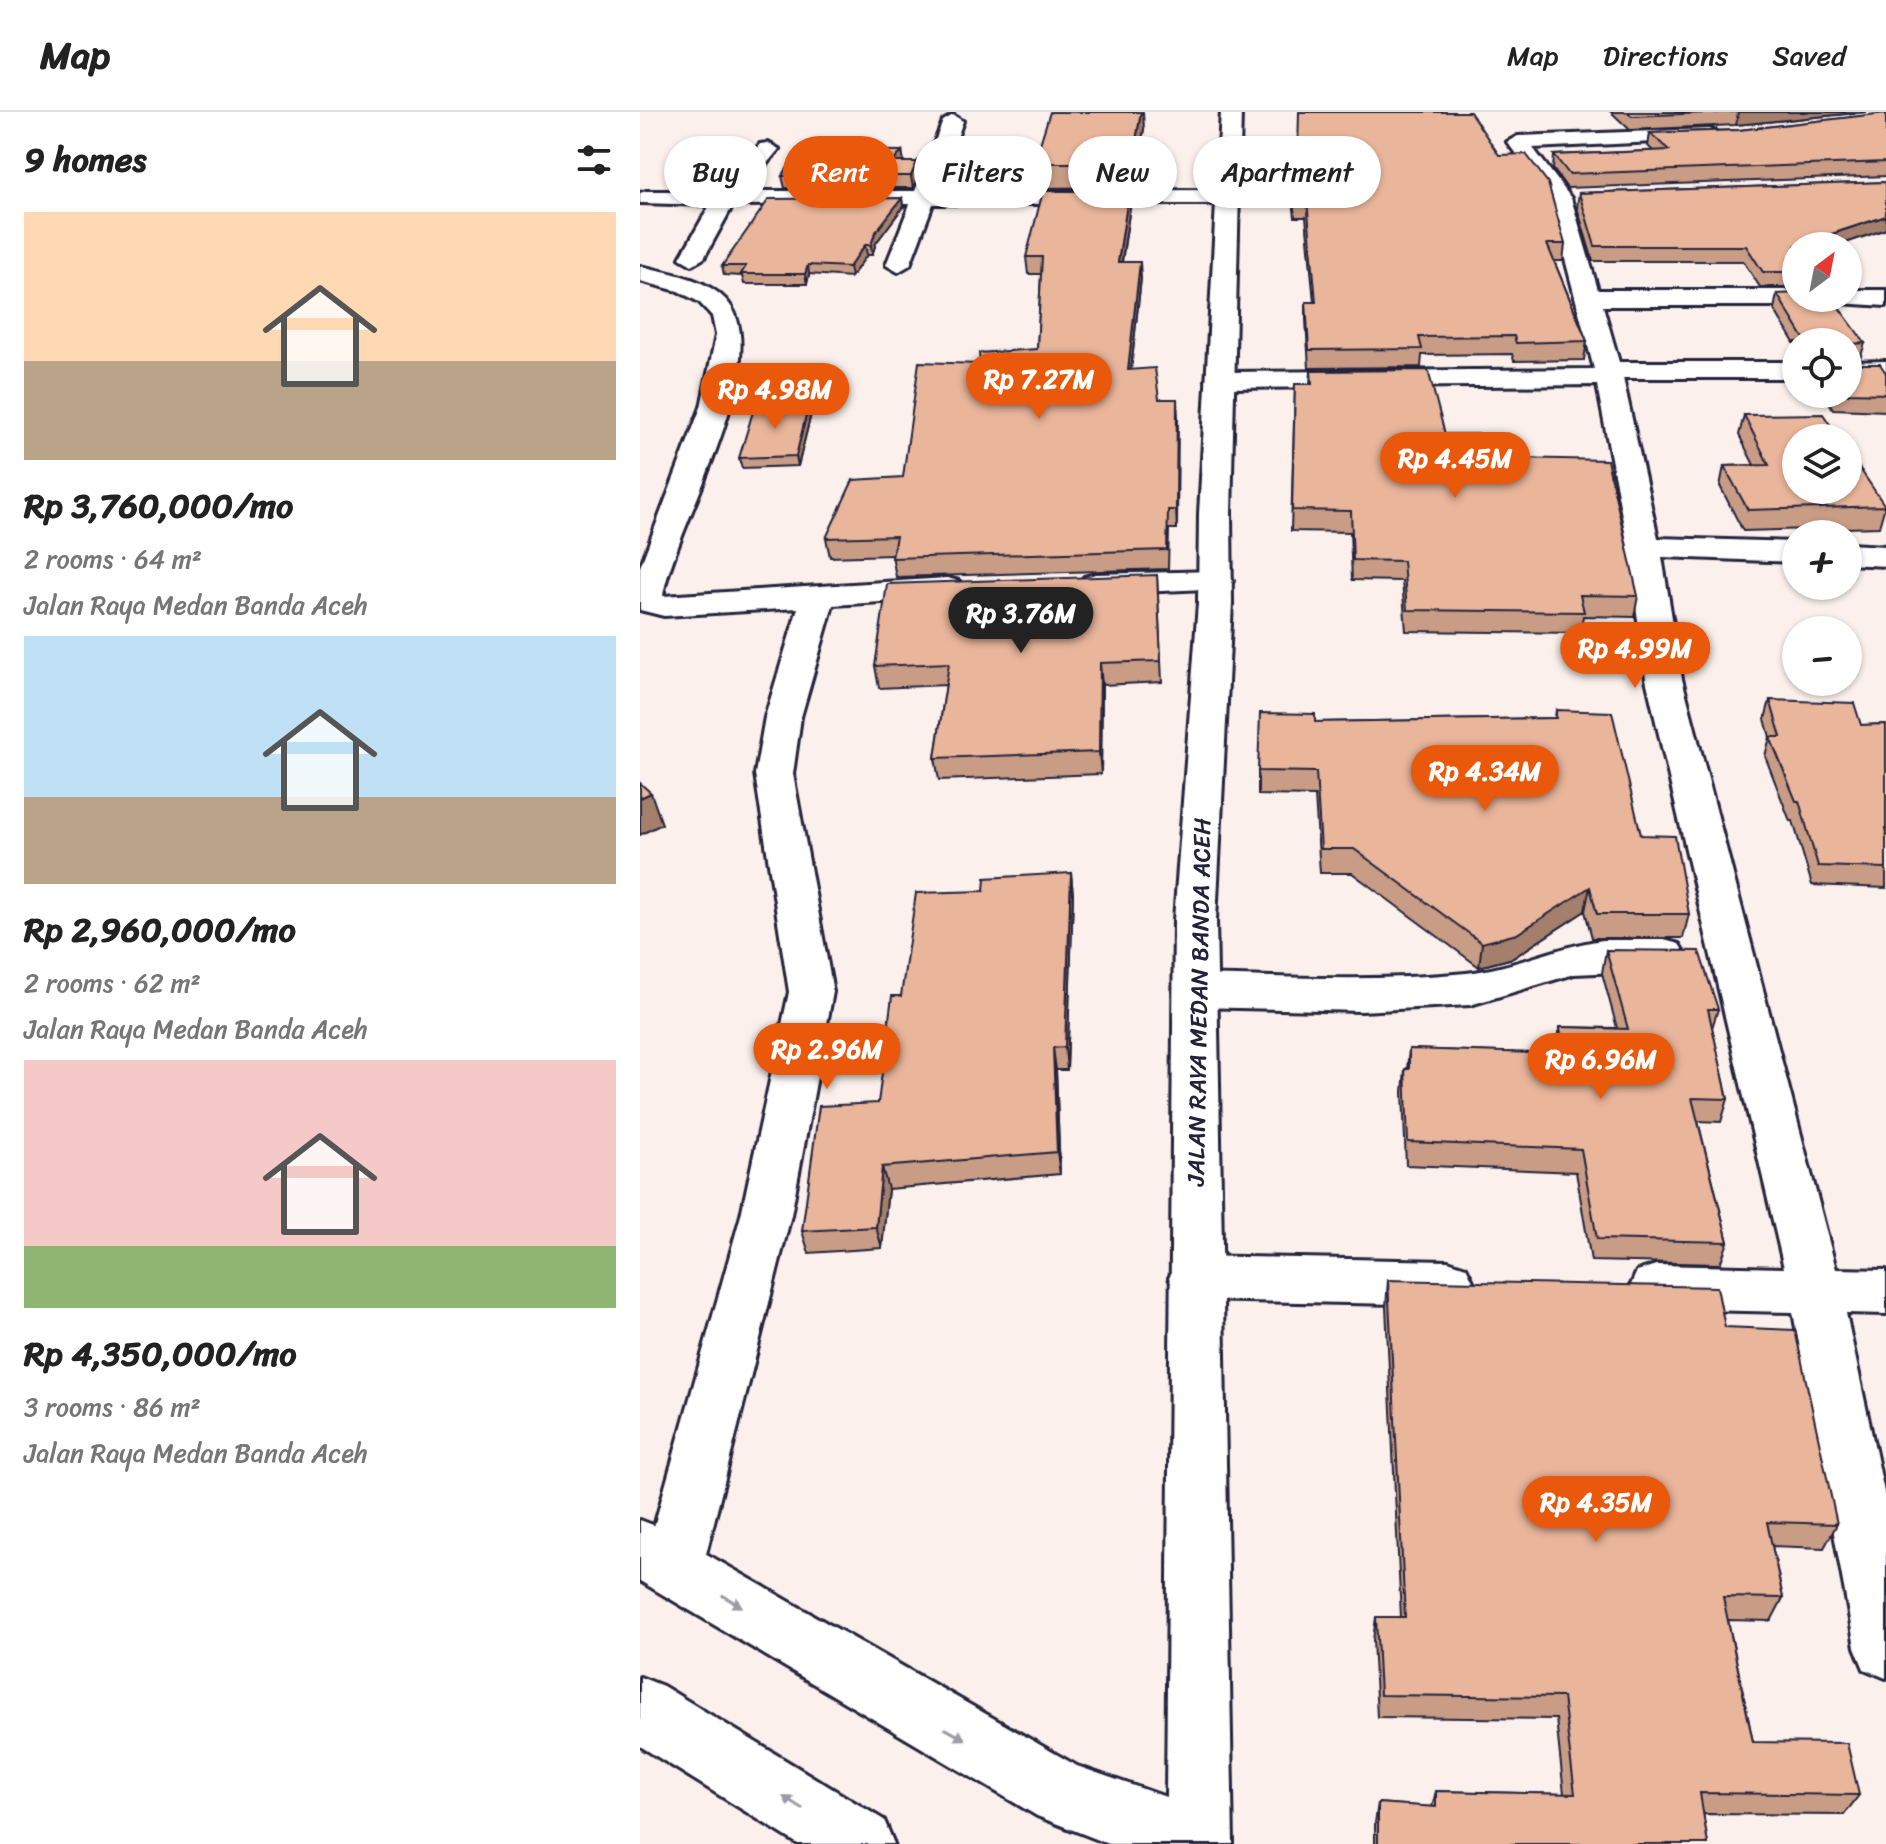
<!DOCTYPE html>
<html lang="en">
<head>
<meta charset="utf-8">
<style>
  :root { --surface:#fff; --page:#f6f6f6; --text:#222; --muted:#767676; --line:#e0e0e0; --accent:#ea580c }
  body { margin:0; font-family:Sriracha,sans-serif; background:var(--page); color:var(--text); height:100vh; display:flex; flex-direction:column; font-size:30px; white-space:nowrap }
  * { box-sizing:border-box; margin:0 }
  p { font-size:26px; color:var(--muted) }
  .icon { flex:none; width:44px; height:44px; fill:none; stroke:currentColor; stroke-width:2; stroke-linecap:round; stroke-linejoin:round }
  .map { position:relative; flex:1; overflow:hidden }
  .panel { display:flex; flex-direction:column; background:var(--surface); width:640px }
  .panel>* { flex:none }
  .hud { position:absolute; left:24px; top:24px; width:760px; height:72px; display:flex; gap:16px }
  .needle { width:52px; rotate:32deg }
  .controls { position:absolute; left:1142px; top:120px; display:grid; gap:16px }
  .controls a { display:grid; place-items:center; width:80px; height:80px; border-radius:50%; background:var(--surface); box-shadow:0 2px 6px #0004; font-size:40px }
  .price { position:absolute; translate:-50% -68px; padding:0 18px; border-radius:28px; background:var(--accent); color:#fff; font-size:26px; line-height:52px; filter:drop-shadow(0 2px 4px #0008) }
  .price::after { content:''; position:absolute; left:50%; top:48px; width:24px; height:18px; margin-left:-12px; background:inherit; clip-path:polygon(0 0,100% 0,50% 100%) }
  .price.active { background:#222; color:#fff }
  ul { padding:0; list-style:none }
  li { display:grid; align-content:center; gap:16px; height:424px; padding:0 24px }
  li span { display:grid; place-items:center; height:248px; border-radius:0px; color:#555 }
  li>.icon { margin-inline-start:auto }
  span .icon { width:144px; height:144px; fill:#fffc; stroke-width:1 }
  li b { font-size:34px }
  h2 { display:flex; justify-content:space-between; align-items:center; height:96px; padding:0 24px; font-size:34px }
  .chip { padding:0 28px; border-radius:36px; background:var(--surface); box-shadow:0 2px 6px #0004; font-size:28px; line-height:72px }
  .chip.active { background:var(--accent); color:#fff }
  header { display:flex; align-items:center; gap:48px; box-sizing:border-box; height:112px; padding:0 40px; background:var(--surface); border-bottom:2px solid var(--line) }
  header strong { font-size:38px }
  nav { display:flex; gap:44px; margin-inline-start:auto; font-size:28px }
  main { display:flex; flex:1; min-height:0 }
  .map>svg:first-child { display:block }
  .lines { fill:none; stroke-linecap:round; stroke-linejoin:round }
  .minor-casing { stroke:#22223b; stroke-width:6 }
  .trunk-casing { stroke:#22223b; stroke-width:6 }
  .minor { fill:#fff; fill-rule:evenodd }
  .trunk { fill:#fff; fill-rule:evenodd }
  .wall { fill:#c89c85; stroke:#22223b; stroke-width:2 }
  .shaded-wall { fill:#a37f6c; stroke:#22223b; stroke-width:2 }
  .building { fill:#e9b59b; stroke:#22223b; stroke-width:2 }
  .oneway { fill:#9c9ca7 }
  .labels { text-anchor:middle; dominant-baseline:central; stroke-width:6; stroke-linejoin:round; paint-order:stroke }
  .street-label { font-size:24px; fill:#22223b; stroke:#fff }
</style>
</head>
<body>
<header>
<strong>Map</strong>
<nav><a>Map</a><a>Directions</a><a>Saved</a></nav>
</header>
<main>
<section class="panel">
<h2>9 homes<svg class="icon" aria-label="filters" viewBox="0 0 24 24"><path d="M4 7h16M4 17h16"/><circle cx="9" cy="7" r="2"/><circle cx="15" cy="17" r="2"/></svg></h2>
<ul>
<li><span style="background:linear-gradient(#ffd9b3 60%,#b9a48a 0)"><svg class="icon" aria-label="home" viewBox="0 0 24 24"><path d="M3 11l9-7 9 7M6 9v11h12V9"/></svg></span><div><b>Rp 3,760,000/mo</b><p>2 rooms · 64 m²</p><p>Jalan Raya Medan Banda Aceh</p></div></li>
<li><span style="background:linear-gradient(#bfe0f5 65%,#b9a48a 0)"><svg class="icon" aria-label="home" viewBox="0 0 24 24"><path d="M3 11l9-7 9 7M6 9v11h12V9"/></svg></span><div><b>Rp 2,960,000/mo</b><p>2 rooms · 62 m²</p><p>Jalan Raya Medan Banda Aceh</p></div></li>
<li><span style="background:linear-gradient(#f6c9c9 75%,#8fb573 0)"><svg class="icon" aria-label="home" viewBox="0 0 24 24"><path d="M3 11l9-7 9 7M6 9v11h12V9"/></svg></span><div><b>Rp 4,350,000/mo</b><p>3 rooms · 86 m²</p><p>Jalan Raya Medan Banda Aceh</p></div></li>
</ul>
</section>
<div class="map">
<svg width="1246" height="1732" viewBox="0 0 1246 1732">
  <rect width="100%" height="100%" fill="#fbf0eb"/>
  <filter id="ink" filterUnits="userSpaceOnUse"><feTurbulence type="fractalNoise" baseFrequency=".0125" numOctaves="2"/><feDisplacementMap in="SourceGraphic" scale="16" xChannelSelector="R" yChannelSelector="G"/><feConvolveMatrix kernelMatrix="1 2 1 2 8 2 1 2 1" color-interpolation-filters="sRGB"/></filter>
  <g filter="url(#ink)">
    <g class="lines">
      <g class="minor-casing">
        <g id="minor">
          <polygon points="313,3 323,9 298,79 589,78 600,85 589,92 293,92 270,153 258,160 246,153 270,92 93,93 64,146 52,153 40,146 70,93 0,91 0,81 6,79 80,79 120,32 128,31 139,37 104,79 275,79 303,9"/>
          <polygon points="1069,17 1076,19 1079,23 1076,27 893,36 931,86 958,178 1156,178 1156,186 1169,186 1156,194 963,194 979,250 1156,250 1156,266 983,266 1018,426 1156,430 1156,450 1022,445 1042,567 1196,1157 1246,1158 1246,1202 1206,1201 1246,1389 1246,1566 1224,1557 1215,1535 1153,1200 1016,1197 997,1191 990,1175 997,1159 1016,1153 1144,1156 1006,567 988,435 957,273 580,276 570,274 566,268 570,262 580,260 954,257 909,86 867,30 878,24"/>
          <path d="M0,154C29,161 63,165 85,187C140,242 33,418 23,484L307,466L319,469L324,476L319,483L307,486L193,493L161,605L153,662L193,880L151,1103L63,1454L54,1474L33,1483L12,1474L3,1454L101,1103L149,880L115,662L125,605L158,496L24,504L0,498V455L61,295L76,223L72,204L59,190L38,179L0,169Z"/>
          <polygon points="1208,178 1246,178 1246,194 1199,191 1195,186 1208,186"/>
          <polygon points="1246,249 1246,265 1208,266 1208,250"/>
          <polygon points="1208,432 1246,434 1246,454 1208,452"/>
          <polygon points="576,459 588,462 593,469 588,476 456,482 444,479 439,472 444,465 456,462"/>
          <path d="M963,828H1024L1039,832L1046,843L1039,854L1024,858L934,862L830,893L721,899L556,895L540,890L534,879L540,868L556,863C646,865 736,870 826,861C872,857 917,834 963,828Z"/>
          <polygon points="555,1144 808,1149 826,1155 834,1171 826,1187 808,1193 555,1188 537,1181 529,1166 537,1151"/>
        </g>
      </g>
      <g class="trunk-casing">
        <g id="trunk">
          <polygon points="581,0 601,0 591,402 592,491 576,808 593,1732 469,1732 397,1704 0,1469 0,1408 21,1416 437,1654 526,1685 534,808 558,491 559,402"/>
          <polygon points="0,1565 23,1574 244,1708 254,1732 158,1732 0,1634"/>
        </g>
      </g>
      <use href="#minor" class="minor"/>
      <use href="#trunk" class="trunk"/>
    </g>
    <g class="wall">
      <polygon points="971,0 1226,0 1096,13 990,18"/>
      <polygon points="1246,1 1246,64 927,76 913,57 914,43 1013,39 1008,34 1010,21 1099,18"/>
      <polygon points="504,17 493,75 397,76 394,51"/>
      <polygon points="262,39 264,50 279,62 273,76 145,76 142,64"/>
      <polygon points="649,40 859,43 925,132 923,149 914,149 947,229 944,248 874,249 872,242 782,243 781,255 669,256 666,208 666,190 674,190 666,105 655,105 649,56"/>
      <polygon points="1246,70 1246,117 1197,134 1156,134 1156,175 1120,175 1103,149 953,149 937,95 939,81"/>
      <polygon points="489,79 490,95 482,150 501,166 491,258 519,287 537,287 537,417 529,417 528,457 256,465 252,443 190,445 186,426 263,365 340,252 397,237 401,162 388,162 386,145"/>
      <polygon points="262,86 263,95 236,131 232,143 227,143 211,165 169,162 167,172 104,172 102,164 84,163 82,154"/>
      <polygon points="1137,182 1225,231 1220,247 1210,248 1210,252 1246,261 1246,299 1193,297 1184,282 1208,282 1208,230 1156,230 1156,234 1134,197"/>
      <polygon points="671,259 805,322 873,346 998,484 994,505 943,504 940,521 766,519 762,469 712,468 710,420 651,419 655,272 670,272"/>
      <polygon points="169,291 171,302 158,354 102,356 99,346"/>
      <polygon points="1104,303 1245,394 1239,415 1103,419 1080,374 1084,354 1114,353 1099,323"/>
      <polygon points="517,463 522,570 462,573 461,662 299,668 295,646 306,573 239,576 235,554"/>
      <polygon points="1130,588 1221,613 1246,612 1246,776 1172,773 1153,709 1150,709 1125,644 1130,625 1125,607"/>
      <polygon points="916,598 1001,723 1049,802 1043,826 952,826 945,799 873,846 839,855 712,761 680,761 675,684 618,683 618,659 675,610 915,606"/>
      <polygon points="431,761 433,783 427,958 416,958 420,1062 248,1077 242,1136 169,1141 162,1119 238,991 261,884 344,779"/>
      <polygon points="966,838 1078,897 1072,916 1088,987 1081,1010 1058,1009 1088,1130 1080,1152 951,1149 936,1060 766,1053 763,980 765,957 767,957 769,937 916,942 915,937 920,915 977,916 962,861"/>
      <polygon points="748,1168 1085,1215 1197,1412 1184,1436 1132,1434 1143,1486 1131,1509 1088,1508 1113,1630 1219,1683 1204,1703 1063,1702 1068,1732 735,1732 735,1711 738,1691 792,1695 796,1679 924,1682 916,1607 737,1605 733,1528 736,1505 761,1505 746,1195"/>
    </g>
    <g class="shaded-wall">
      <polygon points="501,0 503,0 504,17 493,75 492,51"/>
      <polygon points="1098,0 1226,0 1096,13"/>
      <polygon points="262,39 264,51 253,50"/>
      <polygon points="277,50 279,62 273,76 271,64"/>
      <polygon points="489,79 490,95 479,167 478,150"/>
      <polygon points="262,86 263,95 236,131 232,143 231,133 235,121"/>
      <polygon points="1246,104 1246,117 1197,134 1156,134"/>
      <polygon points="225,133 227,143 211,165 209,155"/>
      <polygon points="500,150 501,166 489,276 488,258"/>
      <polygon points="168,153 169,162 167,172 165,162"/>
      <polygon points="537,287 538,305 537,417 536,398"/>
      <polygon points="169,291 171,302 158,354 156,344"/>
      <polygon points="460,551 462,573 461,662 459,640"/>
      <polygon points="11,681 22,712 0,723 0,686"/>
      <polygon points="431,761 433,783 427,958 425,935"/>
      <polygon points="950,775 945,799 873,846 839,855 842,831"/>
      <polygon points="413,936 416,958 420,1062 417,1040"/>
      <polygon points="242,1055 248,1077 242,1136 236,1115"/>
    </g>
    <g class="building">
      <polygon points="410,0 501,0 492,51 394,51"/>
      <polygon points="659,0 830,0 859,43 886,42 908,71 925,132 907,132 947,229 876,231 874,224 779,225 782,237 669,238 666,190 676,190 667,88 655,88 649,40 658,40"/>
      <polygon points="987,0 1092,0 992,4"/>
      <polygon points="1246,1 1246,50 929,62 914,43 1029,38 1010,21 1099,18"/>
      <polygon points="160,38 262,39 253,50 277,50 271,64 142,64"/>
      <polygon points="1246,70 1246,104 1155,134 1156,160 1123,160 1106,134 955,134 939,81"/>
      <polygon points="403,79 489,79 478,150 500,150 488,258 515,256 519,287 537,287 536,398 528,398 527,438 252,446 256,424 186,426 213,368 263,365 279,250 340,252 339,241 397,237 402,145 386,145"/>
      <polygon points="262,86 235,121 231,133 225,133 209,155 168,153 165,162 101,162 106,154 82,154 129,87"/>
      <polygon points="1156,181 1156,186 1192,186 1225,231 1210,232 1210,252 1240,252 1246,261 1246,282 1208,281 1208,230 1166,230 1137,182"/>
      <polygon points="788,258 805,322 868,322 873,346 967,348 998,484 940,483 944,500 767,498 763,449 713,448 711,399 652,398 655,272 672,272 671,259"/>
      <polygon points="169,291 156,344 99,346 115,293"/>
      <polygon points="1183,302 1199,326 1156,326 1156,378 1208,378 1208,339 1245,394 1108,398 1084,354 1129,353 1104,303"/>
      <polygon points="517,463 521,549 460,551 459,640 295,646 309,551 235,554 247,472"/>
      <polygon points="1130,588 1214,591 1221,613 1246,612 1246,756 1178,754 1159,689 1156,689 1130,625 1141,625"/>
      <polygon points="916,598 972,600 1001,723 1035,724 1049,802 957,802 950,775 877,822 842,831 714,737 681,737 676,660 618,659 620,601 675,602 675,610 916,606"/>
      <polygon points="0,671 11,681 0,686"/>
      <polygon points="431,761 425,935 413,936 417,1040 242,1055 236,1115 162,1119 179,994 238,991 252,884 261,884 276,781 344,779 345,766"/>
      <polygon points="966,838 1059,839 1078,897 1068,897 1088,987 1052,986 1088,1130 957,1127 941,1037 768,1030 765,957 769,957 769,937 923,942 920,915 988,917"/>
      <polygon points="748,1168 1077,1175 1085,1215 1155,1218 1197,1412 1127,1410 1143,1486 1083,1485 1113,1630 1207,1631 1219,1683 1060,1681 1068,1732 738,1732 738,1691 796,1695 796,1679 935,1682 923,1585 740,1583 736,1505 765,1505"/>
    </g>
    <defs><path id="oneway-solid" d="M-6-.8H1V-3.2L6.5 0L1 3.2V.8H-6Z" transform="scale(2)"/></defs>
    <g class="oneway">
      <use href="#oneway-solid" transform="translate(92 1489) rotate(31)"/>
      <use href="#oneway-solid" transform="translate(315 1622) rotate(29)"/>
      <use href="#oneway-solid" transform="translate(153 1691) rotate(-148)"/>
    </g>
  </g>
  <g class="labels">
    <g class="street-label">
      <text transform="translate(559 890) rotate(-89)">JALAN RAYA MEDAN BANDA ACEH</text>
    </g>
  </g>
</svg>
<div class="controls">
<a><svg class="needle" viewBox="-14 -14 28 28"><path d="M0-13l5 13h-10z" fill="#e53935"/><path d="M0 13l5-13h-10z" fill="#767676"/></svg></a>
<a><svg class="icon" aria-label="locate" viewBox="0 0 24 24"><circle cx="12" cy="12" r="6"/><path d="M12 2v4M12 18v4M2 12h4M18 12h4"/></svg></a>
<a><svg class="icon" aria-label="layers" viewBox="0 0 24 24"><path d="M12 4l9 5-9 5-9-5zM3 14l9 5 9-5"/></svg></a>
<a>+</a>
<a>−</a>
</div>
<b class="price" style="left:399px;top:309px">Rp 7.27M</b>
<b class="price" style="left:135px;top:319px">Rp 4.98M</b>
<b class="price" style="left:815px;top:388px">Rp 4.45M</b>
<b class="price active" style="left:381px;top:543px">Rp 3.76M</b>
<b class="price" style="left:995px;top:578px">Rp 4.99M</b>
<b class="price" style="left:845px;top:701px">Rp 4.34M</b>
<b class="price" style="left:187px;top:979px">Rp 2.96M</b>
<b class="price" style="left:961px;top:989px">Rp 6.96M</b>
<b class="price" style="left:956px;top:1432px">Rp 4.35M</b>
<div class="hud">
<a class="chip">Buy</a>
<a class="chip active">Rent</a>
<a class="chip">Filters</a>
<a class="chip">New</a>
<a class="chip">Apartment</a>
</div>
</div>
</main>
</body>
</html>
